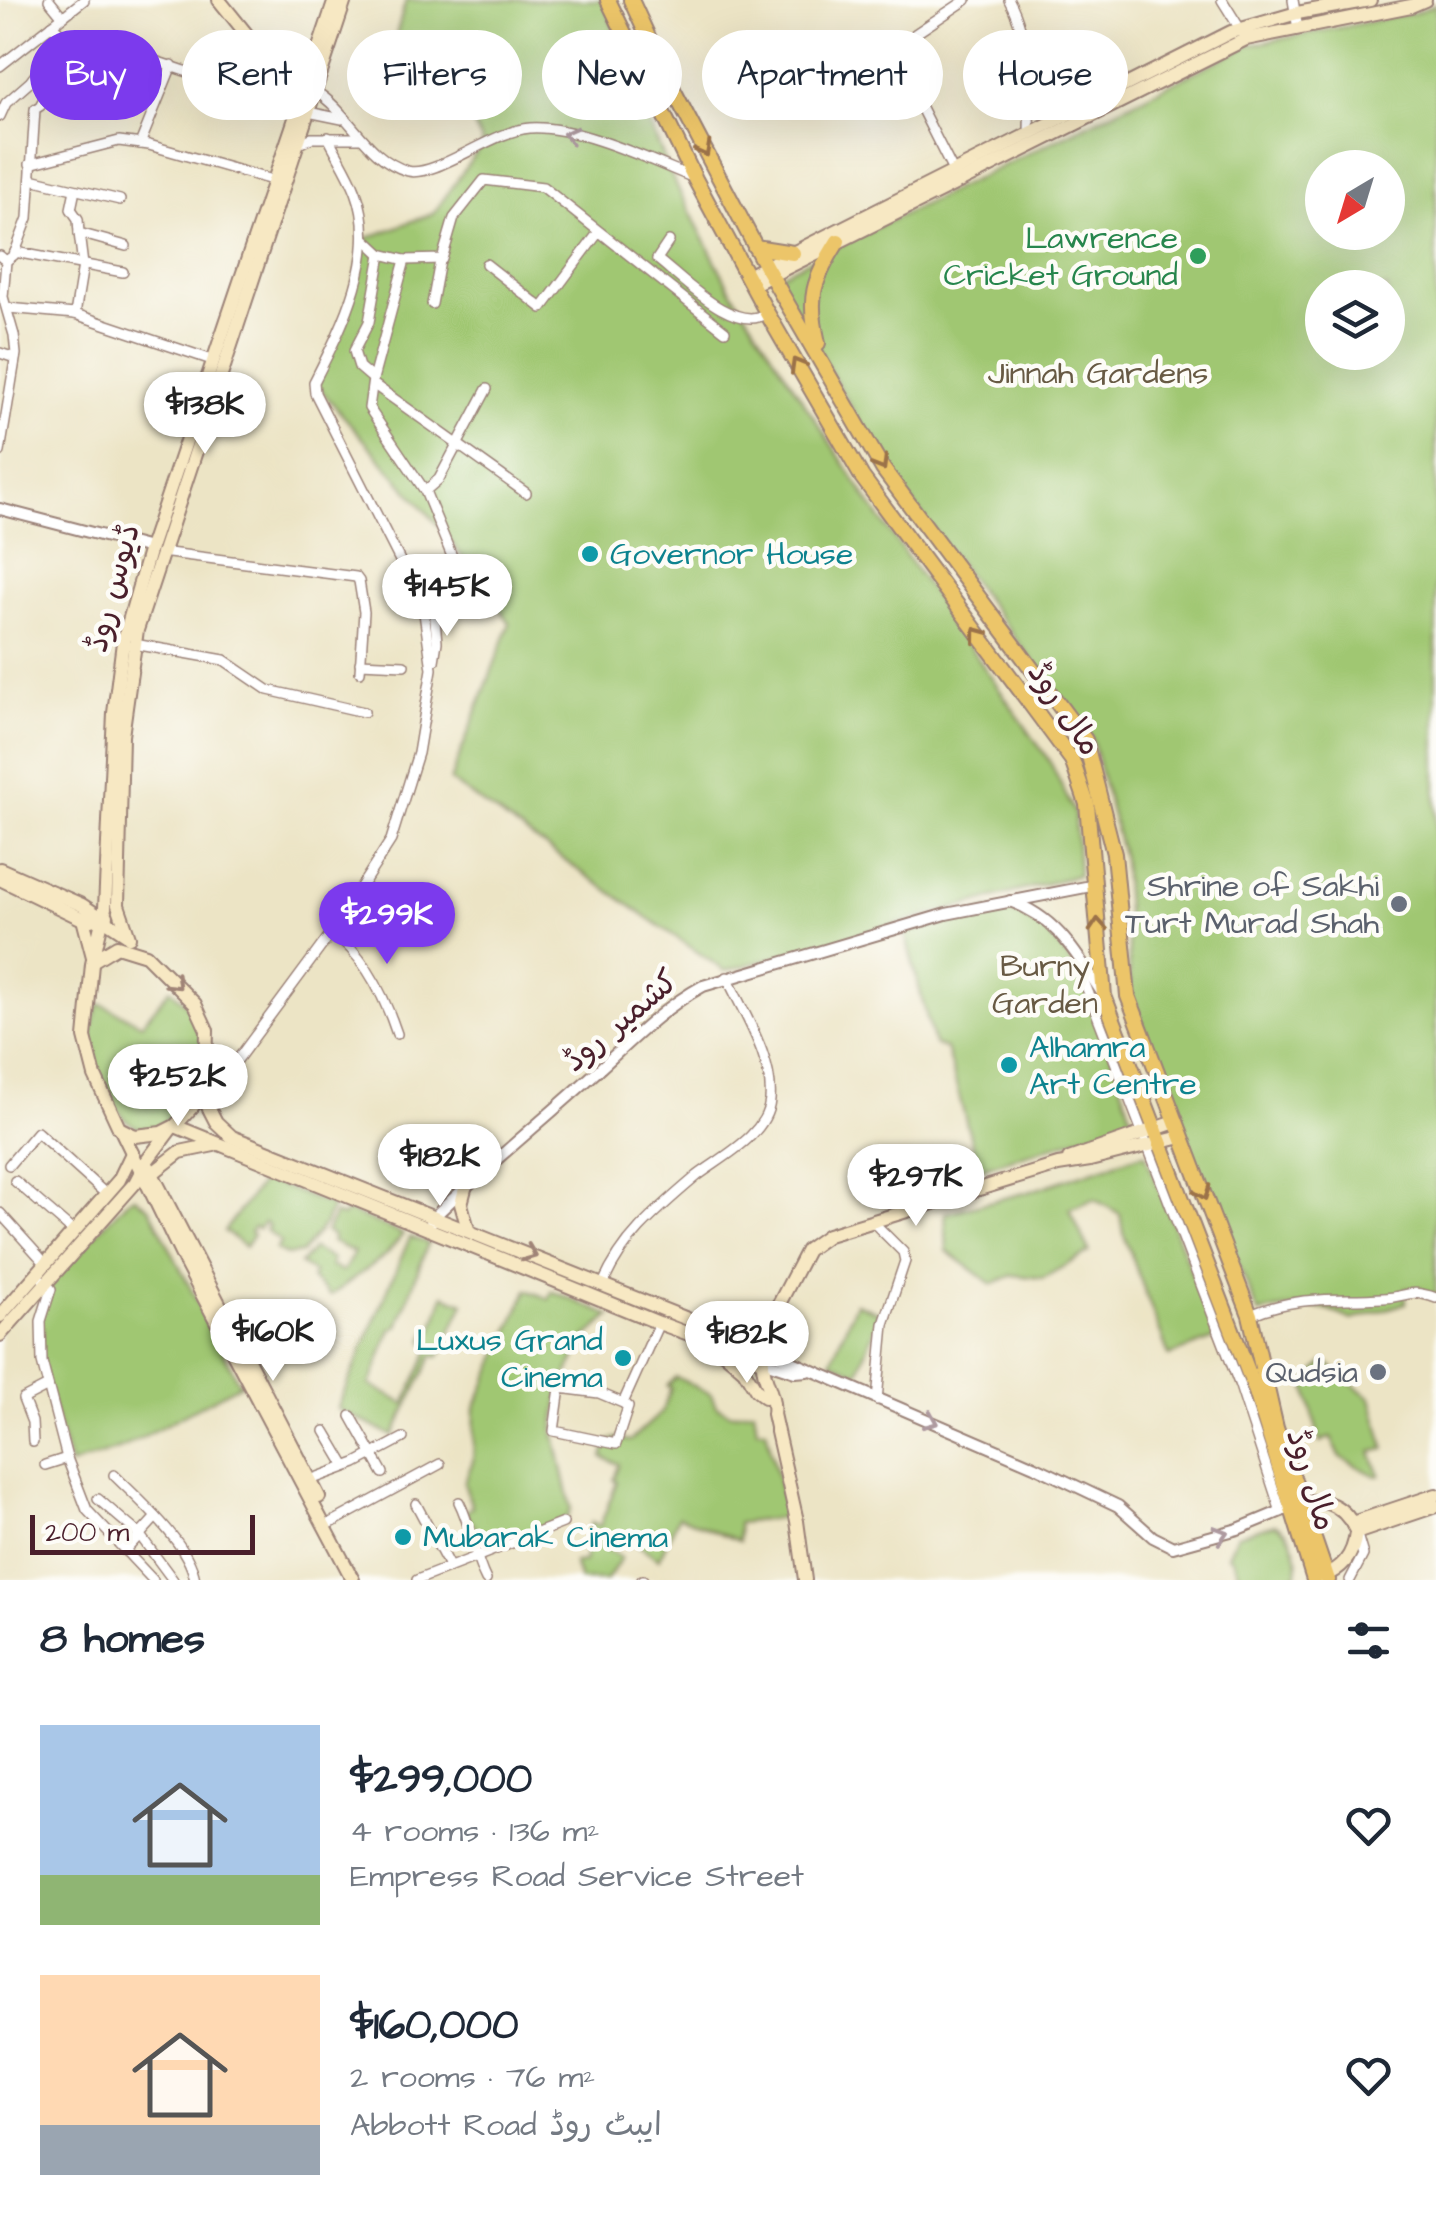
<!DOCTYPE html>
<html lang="en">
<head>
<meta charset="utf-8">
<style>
  :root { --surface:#fff; --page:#f2f2f3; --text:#1f2937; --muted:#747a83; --accent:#7c3aed }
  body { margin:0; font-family:"Architects Daughter","Playpen Sans Arabic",sans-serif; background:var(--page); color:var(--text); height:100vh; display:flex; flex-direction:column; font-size:38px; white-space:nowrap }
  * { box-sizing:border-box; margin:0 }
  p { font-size:32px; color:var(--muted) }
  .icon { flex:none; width:55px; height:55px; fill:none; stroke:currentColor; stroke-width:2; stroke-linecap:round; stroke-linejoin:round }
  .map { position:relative; height:1580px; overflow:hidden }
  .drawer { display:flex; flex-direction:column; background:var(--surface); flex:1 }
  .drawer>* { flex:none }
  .hud { position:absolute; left:30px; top:30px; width:1378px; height:90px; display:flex; gap:20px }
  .needle { width:65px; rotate:218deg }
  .buttons { position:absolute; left:1305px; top:150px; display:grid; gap:20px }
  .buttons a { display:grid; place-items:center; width:100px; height:100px; border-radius:50%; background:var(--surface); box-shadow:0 10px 40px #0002; font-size:50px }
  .scale { position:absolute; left:30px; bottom:25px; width:225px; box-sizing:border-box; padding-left:10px; border:5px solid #4a1f2b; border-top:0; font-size:28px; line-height:35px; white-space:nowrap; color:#4a1f2b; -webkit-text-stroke:8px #fdfcf7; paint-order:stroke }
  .price { position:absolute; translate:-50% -85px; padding:0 22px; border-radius:35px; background:#fff; color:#222; font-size:32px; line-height:65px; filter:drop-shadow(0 2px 5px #0008) }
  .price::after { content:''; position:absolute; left:50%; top:60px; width:30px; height:22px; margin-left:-15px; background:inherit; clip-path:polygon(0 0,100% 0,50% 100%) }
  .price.selected { background:var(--accent); color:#fff }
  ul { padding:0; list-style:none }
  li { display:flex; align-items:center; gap:30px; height:250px; padding:0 40px }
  li span { display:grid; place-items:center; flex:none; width:280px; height:200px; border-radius:0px; color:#555 }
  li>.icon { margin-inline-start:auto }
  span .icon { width:120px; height:120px; fill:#fffc; stroke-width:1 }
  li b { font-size:42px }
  h2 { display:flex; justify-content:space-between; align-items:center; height:120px; padding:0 40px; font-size:42px }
  .pill { padding:0 35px; border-radius:45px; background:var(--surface); box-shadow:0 10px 40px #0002; font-size:35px; line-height:90px }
  .pill.selected { background:var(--accent); color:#fff }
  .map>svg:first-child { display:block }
  .green { fill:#a0c772; stroke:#75734e; stroke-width:2.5; fill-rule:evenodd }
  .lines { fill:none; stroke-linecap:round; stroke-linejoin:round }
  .minor-casing { stroke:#9b8278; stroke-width:12 }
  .tertiary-casing { stroke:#9b8278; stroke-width:14 }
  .secondary-casing { stroke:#9b8278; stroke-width:16 }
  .primary-casing { stroke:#9b8278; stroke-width:18 }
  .minor { stroke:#fff; stroke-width:9 }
  .tertiary { stroke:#fff; stroke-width:10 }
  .secondary { stroke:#f7e8c3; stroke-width:12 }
  .primary { stroke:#ecc569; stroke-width:14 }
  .oneway { stroke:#ae9aa0 }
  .oneway2 { stroke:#9b724a }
  .oneway3 { stroke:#a08477 }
  .leisure-dot { fill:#2e9e5b; stroke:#fdfcf7; stroke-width:4 }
  .culture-dot { fill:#0f9aa8; stroke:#fdfcf7; stroke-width:4 }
  .worship-dot { fill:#6b7280; stroke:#fdfcf7; stroke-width:4 }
  .labels { text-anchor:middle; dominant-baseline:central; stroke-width:9; stroke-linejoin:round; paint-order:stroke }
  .leisure-label { font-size:32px; fill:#27864d; stroke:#fdfcf7; text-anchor:end }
  .park-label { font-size:32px; fill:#685a44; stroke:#fdfcf7 }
  .culture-label { font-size:32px; fill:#0d838f; stroke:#fdfcf7; text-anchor:start }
  .street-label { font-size:32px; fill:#4a1f2b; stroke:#fdfcf7 }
  .worship-label { font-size:32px; fill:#5b616d; stroke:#fdfcf7; text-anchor:end }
</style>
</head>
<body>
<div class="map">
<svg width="1436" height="1580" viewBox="0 0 1436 1580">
  <rect width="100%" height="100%" fill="#fdfcf7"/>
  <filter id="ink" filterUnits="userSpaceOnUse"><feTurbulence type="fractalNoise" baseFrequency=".01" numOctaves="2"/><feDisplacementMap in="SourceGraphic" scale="20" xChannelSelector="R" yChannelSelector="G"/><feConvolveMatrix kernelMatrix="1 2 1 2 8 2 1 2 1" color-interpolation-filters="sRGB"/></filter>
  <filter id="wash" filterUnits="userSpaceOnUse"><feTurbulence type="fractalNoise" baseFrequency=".0048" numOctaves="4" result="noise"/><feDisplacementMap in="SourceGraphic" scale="40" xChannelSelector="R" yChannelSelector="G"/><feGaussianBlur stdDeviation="2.25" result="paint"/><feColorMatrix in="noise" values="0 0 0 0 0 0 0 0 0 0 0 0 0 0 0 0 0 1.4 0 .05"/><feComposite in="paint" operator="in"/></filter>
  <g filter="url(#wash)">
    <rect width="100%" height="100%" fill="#ece4c5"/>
    <g class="green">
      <polygon points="406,0 604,0 633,86 672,177 729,287 873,508 1050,762 1075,814 1078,875 725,971 450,781 510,623 445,533 314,382 346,318 365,239 434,213 483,143 471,119 452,52 386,71"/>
      <path d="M1436,4V1295L1405,1288L1406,1303L1352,1320C1314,1301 1299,1306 1259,1313L1185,1139L1131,995L1123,859L1092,739L889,472L775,277L1250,45L1414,13ZM1322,168H1388V232H1322ZM1322,288H1388V352H1322Z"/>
      <path d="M988,909C998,911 1010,911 1019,915C1087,943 1110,1057 1133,1121L979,1169L946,1048L934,1045L905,933Z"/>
      <path d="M170,989C179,997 191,1006 197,1017C215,1048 186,1130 145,1129C118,1128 92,1066 91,1042C91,1030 95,1017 98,1005H103L142,1024Z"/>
      <polygon points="1145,1153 1217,1338 1169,1356 1123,1233 1120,1214 1094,1199 1070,1209 1089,1252 1043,1278 1013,1275 992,1284 947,1251 945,1213 1028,1192"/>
      <polygon points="264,1179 332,1206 325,1224 301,1253 286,1255 276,1249 281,1242 266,1230 269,1226 264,1222 258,1229 254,1227 250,1232 253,1235 245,1247 224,1231"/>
      <path d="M135,1197L150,1209L239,1383L246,1381L124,1447L70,1465C58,1421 27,1344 41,1299C45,1285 113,1217 127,1201Z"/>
      <polygon points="347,1211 403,1234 386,1255 330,1296 311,1278 314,1273 300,1264 313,1249 333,1260 330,1266 343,1272 354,1252 332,1242 333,1236 326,1232 335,1214 342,1217"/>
      <polygon points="410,1237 428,1243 398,1326 391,1329 370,1385 405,1404 431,1346 424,1342 427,1331 432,1332 444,1295 464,1303 441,1354 438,1357 433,1355 393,1436 337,1409"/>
      <polygon points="527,1290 549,1299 552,1291 611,1316 584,1339 561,1387 554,1431 571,1508 567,1518 483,1551 475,1526 465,1512 472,1507 464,1483 473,1461 475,1408"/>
      <polygon points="856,1303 880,1313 858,1373 831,1361"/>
      <polygon points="1325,1362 1371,1398 1385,1449 1371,1452 1380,1475 1376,1476 1340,1457 1331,1437 1320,1442 1305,1382"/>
      <polygon points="676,1377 711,1394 716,1406 732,1414 754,1410 757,1429 766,1429 787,1517 738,1523 739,1541 679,1516 659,1559 632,1541 627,1547 607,1536 602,1546 621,1558 607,1580 580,1580 574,1563 584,1562 591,1523 600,1526 617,1482 614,1480 619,1464 603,1458 607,1442 617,1438 630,1441 662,1412 671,1388 667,1386"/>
      <path d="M1275,1524C1292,1531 1300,1555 1297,1573L1287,1580H1237L1240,1577L1233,1559L1228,1555L1237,1535Z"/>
    </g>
  </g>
  <g filter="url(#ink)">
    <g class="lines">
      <g class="minor-casing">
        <g id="minor">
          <polyline points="49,0 62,16"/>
          <path d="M1009,0C1030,39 1030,90 1029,133"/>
          <polyline points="1222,0 1242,32"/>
          <polyline points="1293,0 1298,29"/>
          <polyline points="915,34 966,0"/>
          <polyline points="113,47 206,78 234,92"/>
          <polyline points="70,51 84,88"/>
          <polyline points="924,63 911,88 953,171"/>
          <polyline points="0,66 84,0"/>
          <path d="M315,91C350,112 366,159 408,171C435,178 494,130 530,128C576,125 650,160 692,177"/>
          <polyline points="308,112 342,119"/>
          <polyline points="0,116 6,103 30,82 63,38"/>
          <polyline points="140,144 172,65"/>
          <polyline points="297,145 311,138 360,138"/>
          <polyline points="30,164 119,141 149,145 272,180"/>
          <polyline points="31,179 120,200"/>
          <polyline points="75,190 71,209 78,219 79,233 126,246"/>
          <polyline points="365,239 381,254 405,260 373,379 369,408 425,491 458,571 459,579 434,609 437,642 434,661"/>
          <path d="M669,241L657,259C682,278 735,335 767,313"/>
          <polyline points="15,252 123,272"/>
          <polyline points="0,256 6,261 3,297 14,335 16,354 0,452"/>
          <polyline points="405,260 442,259 454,218 484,180 543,187 725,331"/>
          <polyline points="6,261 14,255 28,218 35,109 40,106 73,46 52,25"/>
          <polyline points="486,264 542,308 598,233"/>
          <polyline points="432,304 440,261"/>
          <polyline points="8,308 75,314 212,360"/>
          <polyline points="75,314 83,265 79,233"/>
          <polyline points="0,353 15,358"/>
          <polyline points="373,379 359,367 354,351 369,322 381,254"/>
          <polyline points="373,384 526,493"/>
          <polyline points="425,491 439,479 487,389"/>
          <polyline points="161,552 356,577 359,581 364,612 360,672"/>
          <polyline points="134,644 224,660 268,690 364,712"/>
          <polyline points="360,663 404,665"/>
          <path d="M332,932C365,956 384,995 397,1034"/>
          <polyline points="1087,971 1084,981 1240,1386 1281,1512"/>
          <path d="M203,1085L218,1086L332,932L391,840L418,753L432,669L423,606L315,393L314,382C342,327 380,255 356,192C349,173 337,155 328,137"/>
          <polyline points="9,1165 37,1132 107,1195"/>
          <polyline points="15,1181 74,1232"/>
          <polyline points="0,1213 46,1264"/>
          <polyline points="872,1221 903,1252 905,1261 884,1324 877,1400"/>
          <polyline points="43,1280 51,1289 41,1321 42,1362 67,1458 87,1510 153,1580"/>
          <path d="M602,1286C611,1265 624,1245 640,1228C657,1210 678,1192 697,1176C722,1157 767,1135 770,1100C774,1059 743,1013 727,977"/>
          <path d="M1250,1315C1298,1295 1333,1301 1383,1298C1409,1297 1407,1288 1436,1298"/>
          <polyline points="623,1403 599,1393 560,1388 554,1431 616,1444 628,1407 623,1403 659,1323"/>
          <polyline points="351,1416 383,1473"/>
          <polyline points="325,1431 345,1465"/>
          <polyline points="33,1442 32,1422 23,1399 48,1386"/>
          <polyline points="45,1465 67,1458"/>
          <path d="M114,1475C140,1501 189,1543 195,1580"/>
          <polyline points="310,1480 356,1463 403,1438"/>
          <polyline points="98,1499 139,1534 173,1580"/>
          <path d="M459,1502C472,1527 473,1555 486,1580"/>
          <polyline points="416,1504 449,1566"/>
          <polyline points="331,1523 440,1464"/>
          <polyline points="125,1551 156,1517"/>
          <polyline points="417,1580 563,1523"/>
          <polyline points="642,1580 643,1580"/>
          <polyline points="1350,1580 1363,1555 1357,1535"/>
        </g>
      </g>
      <g class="tertiary-casing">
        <g id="tertiary">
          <polyline points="0,509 150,548"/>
          <path d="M1010,901C1058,918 1077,955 1104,996"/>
          <path d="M431,1223L434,1217C482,1170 534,1128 584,1083C623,1049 657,1011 703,986L946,914L1096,885"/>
          <polyline points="765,1350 1034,1466 1118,1506 1153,1537 1173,1547 1238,1529 1291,1507"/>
          <polyline points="762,1361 795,1372 807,1371"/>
        </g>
      </g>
      <g class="secondary-casing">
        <g id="secondary">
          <polyline points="219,0 294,93 309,101"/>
          <polyline points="747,276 1231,32 1297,13 1370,0"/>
          <polyline points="752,285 1246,39 1411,6 1425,0"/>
          <polyline points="0,869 82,905 126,934"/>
          <polyline points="0,879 87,921 107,916"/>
          <polyline points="83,919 93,957"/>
          <polyline points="129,937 118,905 122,736 137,630 345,0"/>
          <polyline points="94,960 117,946 146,955 195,1004 207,1030 206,1073 193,1106 175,1126 161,1133 135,1136 119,1128 95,1076 85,1037 92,964 105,908 114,713 123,642 150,548 335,0"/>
          <polyline points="200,1091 216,1122 232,1137 765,1350"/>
          <polyline points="175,1126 659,1323 762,1361"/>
          <polyline points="121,1130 186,1264 353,1580"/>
          <polyline points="1069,1159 1175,1122"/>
          <polyline points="146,1162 319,1497"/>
          <polyline points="149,1176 180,1152 214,1145"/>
          <polyline points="466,1185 461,1204 468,1229"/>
          <polyline points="0,1316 119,1180 132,1153"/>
          <polyline points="723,1327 745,1329 764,1318"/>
          <polyline points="0,1335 135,1183 146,1162 170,1130"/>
          <polyline points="754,1349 766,1317 779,1304"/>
          <polyline points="723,1352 744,1370 756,1390 765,1397"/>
          <path d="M1293,1506C1319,1495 1343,1503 1355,1529"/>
          <polyline points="1352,1523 1436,1495"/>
          <polyline points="1356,1533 1436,1506"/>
          <path d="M1320,1578C1342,1569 1353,1557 1356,1533"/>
          <path d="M805,1580L797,1521L773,1414C776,1394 761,1378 763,1358C764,1339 781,1323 779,1304L807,1250L828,1235L1058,1165L1090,1160L1181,1137"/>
        </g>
      </g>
      <g class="primary-casing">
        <g id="primary">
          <polyline points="608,0 695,179 767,313 862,477 1072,760 1087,804 1104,996 1256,1392 1314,1580"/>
          <polyline points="631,0 667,78 766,267 883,469 1085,740 1114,854 1128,996 1250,1315 1276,1428 1328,1580"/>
          <polyline points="755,247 793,253"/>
          <path d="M818,343C807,297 813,281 838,241"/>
        </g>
      </g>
      <use href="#minor" class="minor"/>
      <use href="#tertiary" class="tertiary"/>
      <use href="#secondary" class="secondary"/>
      <use href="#primary" class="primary"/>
    </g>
    <defs><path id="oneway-chevron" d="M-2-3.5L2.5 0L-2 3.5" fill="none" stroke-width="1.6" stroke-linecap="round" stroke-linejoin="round" transform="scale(2.5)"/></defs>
    <g class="oneway">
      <use href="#oneway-chevron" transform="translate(570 135) rotate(-166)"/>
      <use href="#oneway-chevron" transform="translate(931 1421) rotate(23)"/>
      <use href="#oneway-chevron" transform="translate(1221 1534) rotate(-17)"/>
    </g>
    <g class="oneway2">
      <use href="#oneway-chevron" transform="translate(704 150) rotate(62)"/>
      <use href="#oneway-chevron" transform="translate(797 365) rotate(-120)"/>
      <use href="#oneway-chevron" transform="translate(881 464) rotate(59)"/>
      <use href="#oneway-chevron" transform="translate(978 634) rotate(-127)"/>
      <use href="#oneway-chevron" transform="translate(1098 925) rotate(-94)"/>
      <use href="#oneway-chevron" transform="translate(1203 1193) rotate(69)"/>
    </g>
    <g class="oneway3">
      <use href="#oneway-chevron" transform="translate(175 983) rotate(44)"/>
      <use href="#oneway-chevron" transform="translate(530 1254) rotate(22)"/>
    </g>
  </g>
  <circle class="leisure-dot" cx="1198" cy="256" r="10"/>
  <g class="culture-dot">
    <circle cx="590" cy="554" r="10"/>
    <circle cx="1009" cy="1065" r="10"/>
    <circle cx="623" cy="1358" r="10"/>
    <circle cx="403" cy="1537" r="10"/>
  </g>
  <g class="worship-dot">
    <circle cx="1399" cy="904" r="10"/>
    <circle cx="1378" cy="1372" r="10"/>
  </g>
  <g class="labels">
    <g class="leisure-label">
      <text x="1178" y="238">Lawrence<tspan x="1178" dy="37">Cricket Ground</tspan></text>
    </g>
    <g class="park-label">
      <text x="1098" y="373">Jinnah Gardens</text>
      <text x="1045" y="966">Burny<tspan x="1045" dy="37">Garden</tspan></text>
    </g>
    <g class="culture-label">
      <text x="610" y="554">Governor House</text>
      <text x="1029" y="1047">Alhamra<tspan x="1029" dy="37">Art Centre</tspan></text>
      <text x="603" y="1340" text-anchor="end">Luxus Grand<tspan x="603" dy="37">Cinema</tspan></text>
      <text x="423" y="1537">Mubarak Cinema</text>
    </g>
    <g class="street-label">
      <text transform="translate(113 588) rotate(-75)">ڈیوس روڈ</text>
      <text transform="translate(1064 709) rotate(56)">مال روڈ</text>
      <text transform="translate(621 1021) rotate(-40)">کشمیر روڈ</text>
      <text transform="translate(1311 1480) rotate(73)">مال روڈ</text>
    </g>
    <g class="worship-label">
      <text x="1379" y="886">Shrine of Sakhi<tspan x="1379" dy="37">Turt Murad Shah</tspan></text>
      <text x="1358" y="1372">Qudsia</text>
    </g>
  </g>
</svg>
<div class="buttons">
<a><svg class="needle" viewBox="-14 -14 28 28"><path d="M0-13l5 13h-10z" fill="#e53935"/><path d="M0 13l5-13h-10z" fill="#747a83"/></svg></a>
<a><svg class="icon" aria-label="layers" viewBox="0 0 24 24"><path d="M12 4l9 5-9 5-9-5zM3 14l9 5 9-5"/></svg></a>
</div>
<div class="scale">200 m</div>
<b class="price" style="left:205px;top:457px">$138K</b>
<b class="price" style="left:447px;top:639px">$145K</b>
<b class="price selected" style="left:387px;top:967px">$299K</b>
<b class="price" style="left:178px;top:1129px">$252K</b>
<b class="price" style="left:440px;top:1209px">$182K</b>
<b class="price" style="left:916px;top:1229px">$297K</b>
<b class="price" style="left:273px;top:1384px">$160K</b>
<b class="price" style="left:747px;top:1386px">$182K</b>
<div class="hud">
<a class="pill selected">Buy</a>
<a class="pill">Rent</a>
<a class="pill">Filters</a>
<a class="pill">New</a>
<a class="pill">Apartment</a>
<a class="pill">House</a>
</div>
</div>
<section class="drawer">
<h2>8 homes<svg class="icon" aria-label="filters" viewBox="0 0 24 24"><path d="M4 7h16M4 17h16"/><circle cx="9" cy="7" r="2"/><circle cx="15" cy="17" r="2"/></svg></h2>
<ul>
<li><span style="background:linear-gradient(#a9c7e8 75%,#8fb573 0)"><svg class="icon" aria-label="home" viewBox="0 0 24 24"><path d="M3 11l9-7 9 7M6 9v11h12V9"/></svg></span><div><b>$299,000</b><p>4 rooms · 136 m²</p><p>Empress Road Service Street</p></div><svg class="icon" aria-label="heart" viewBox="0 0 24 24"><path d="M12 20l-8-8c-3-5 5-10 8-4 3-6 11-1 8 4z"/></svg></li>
<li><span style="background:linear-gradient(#ffd9b3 75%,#9aa5b1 0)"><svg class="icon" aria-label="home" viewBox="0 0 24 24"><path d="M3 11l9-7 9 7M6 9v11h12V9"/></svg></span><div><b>$160,000</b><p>2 rooms · 76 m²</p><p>Abbott Road ایبٹ روڈ</p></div><svg class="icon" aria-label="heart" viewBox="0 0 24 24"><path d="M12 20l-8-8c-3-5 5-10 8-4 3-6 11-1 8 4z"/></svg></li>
</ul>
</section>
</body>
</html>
